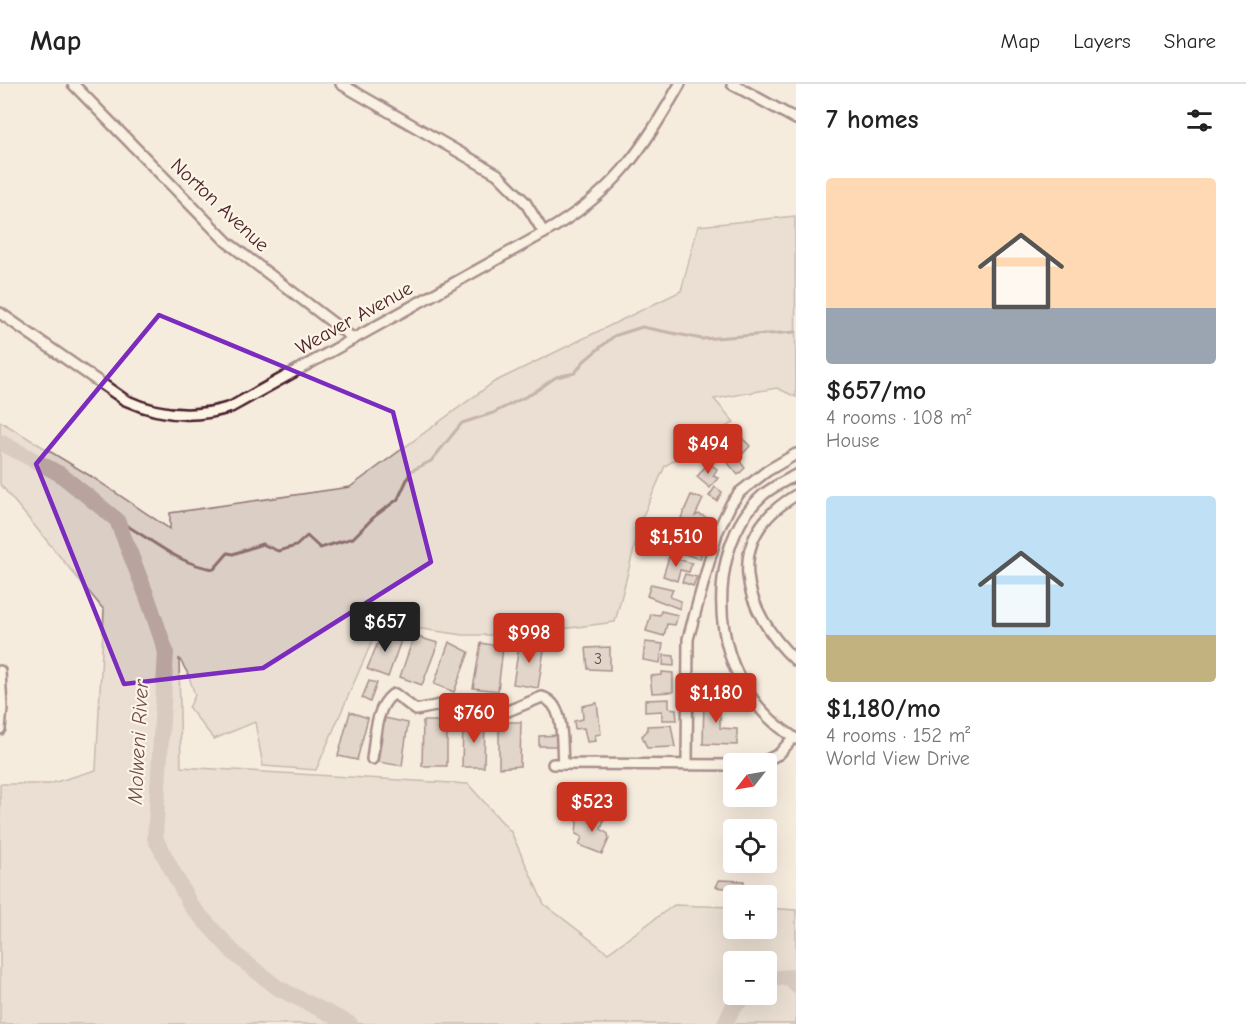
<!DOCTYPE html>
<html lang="en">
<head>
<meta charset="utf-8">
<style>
  :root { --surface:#fff; --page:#f2f2f2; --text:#222; --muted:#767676; --line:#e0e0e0; --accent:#c8321e }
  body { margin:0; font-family:"Comic Neue",sans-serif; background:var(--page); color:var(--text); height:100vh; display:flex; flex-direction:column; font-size:22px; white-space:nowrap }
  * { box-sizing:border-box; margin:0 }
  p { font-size:20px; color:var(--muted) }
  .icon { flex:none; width:33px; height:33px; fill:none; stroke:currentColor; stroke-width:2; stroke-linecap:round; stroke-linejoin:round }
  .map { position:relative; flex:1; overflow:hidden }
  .panel { display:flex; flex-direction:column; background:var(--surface); width:450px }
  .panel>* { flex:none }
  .needle { width:39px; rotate:239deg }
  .buttons { position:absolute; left:723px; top:669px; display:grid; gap:12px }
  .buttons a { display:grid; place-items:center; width:54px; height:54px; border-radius:6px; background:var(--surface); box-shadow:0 6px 24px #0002; font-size:30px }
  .price { position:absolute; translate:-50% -51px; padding:0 14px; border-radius:6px; background:var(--accent); color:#fff; font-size:20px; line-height:39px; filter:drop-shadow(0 2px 3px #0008) }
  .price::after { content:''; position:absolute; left:50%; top:36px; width:18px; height:14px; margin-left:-9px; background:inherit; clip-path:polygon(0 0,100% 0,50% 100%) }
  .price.active { background:#222; color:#fff }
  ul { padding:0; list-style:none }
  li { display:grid; align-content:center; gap:12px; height:318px; padding:0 30px }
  li span { display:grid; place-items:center; height:186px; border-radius:6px; color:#555 }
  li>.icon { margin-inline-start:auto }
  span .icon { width:108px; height:108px; fill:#fffc; stroke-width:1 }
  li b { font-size:26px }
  h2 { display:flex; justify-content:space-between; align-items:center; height:72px; padding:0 30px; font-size:26px }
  header { display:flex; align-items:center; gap:36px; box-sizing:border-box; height:84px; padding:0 30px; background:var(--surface); border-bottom:2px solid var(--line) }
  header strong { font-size:28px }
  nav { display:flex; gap:33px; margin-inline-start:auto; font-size:21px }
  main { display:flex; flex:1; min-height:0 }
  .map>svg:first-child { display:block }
  .green { fill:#dbcec4; stroke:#927678; stroke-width:1.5; fill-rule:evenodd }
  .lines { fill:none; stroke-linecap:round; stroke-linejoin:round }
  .stream { stroke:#8c6e70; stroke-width:3 }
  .river { stroke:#b8a39e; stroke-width:16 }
  .building { fill:#cab9b1; stroke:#4a1f2b; stroke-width:1.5 }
  .minor-casing { stroke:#4a1f2b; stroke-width:14 }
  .minor { stroke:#fcf5e5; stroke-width:9 }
  .marked { fill:none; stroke:#7b2cbf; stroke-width:4.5; stroke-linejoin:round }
  .labels { text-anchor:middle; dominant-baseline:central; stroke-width:4.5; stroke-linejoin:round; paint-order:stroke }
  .number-label { font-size:16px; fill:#6a464c }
  .street-label { font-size:20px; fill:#4a1f2b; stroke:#fcf5e5 }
  .water-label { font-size:21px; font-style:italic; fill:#704d53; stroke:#fcf5e5 }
</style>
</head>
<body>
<header>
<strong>Map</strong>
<nav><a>Map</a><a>Layers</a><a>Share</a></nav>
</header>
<main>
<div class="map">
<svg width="796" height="940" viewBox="0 0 796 940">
  <rect width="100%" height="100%" fill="#f5ecde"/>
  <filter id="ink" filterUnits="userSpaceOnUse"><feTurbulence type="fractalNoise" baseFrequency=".0167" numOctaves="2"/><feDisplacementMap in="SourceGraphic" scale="12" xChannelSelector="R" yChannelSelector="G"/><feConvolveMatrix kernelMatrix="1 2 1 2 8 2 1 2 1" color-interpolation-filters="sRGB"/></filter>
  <g filter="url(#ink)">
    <path class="green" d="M795,132L796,313L777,304L714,315L734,338L665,382L642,434L615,538L516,551H463L380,539L316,686L263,682L255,638L214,655L189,624L195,611L188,590L179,574L181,683L468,700L511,748L544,820L608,869L674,821L733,823L734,844H766L767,824L796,826V940H0V700H49L96,686L104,526L0,400V337L92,393L170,445V429L350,403L494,298L681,207L698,142ZM734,878H766V910H734Z"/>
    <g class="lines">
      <path class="stream" d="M117,436C151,454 176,480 214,485L228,469L233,470L262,460L278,467L296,462L307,452L320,464L353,454L375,432L398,415L411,387L431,377L462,339L493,329L533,309L556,293L575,289L584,277L614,252L642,243L702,255L796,248"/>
      <g class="river">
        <polyline points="0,358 60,390 117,436 148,515 166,568 155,754 191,822 236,871 278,904 350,940"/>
        <polyline points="766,895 791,893 796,901"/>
        <polyline points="725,940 733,923 748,910"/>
      </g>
    </g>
    <g class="building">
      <polygon points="740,352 750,362 738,375 745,384 738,391 719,368"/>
      <polygon points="708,379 717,385 713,392 718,394 710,404 697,393"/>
      <polygon points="715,403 722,408 717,417 709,412"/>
      <polygon points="691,411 703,415 695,432 699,430 708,434 703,444 681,434"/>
      <polygon points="683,445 700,451 697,462 703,464 700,475 676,467 685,454 681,454"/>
      <polygon points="669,473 692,479 689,488 680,486 677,497 663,492"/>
      <polygon points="685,490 697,493 693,502 682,498"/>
      <polygon points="651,500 673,505 670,513 681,517 680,525 647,512"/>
      <polygon points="661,527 678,531 675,541 667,540 664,552 646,547 651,530 660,531"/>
      <polygon points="384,544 403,551 388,593 367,585"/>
      <polygon points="414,552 438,559 422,601 400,593"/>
      <polygon points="520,556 545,560 538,604 513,600"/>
      <polygon points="449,558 469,568 454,608 434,600"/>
      <polygon points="645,558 663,560 660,579 643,576"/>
      <polygon points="481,559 503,563 498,607 473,604"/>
      <polygon points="610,563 610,586 588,585 586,564"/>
      <polygon points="664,571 674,572 674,582 663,581"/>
      <polygon points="662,588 673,589 673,608 652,609 650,592 662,591"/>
      <polygon points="369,597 377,599 370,618 362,614"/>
      <polygon points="720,611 720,644 737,645 737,661 703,660 704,612"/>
      <polygon points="669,615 669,624 676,625 677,636 662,636 662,627 645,628 645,616"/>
      <polygon points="597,619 601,650 595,651 596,657 587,658 584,644 575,645 574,637 583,635 582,622"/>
      <polygon points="350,628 368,634 357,676 338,672"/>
      <polygon points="385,634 408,639 402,682 378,678"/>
      <polygon points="423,637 447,637 447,682 422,682"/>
      <polygon points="485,637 484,683 462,683 463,638"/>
      <polygon points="499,638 521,638 520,682 499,684"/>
      <polygon points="671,641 675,663 647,664 642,652 647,647 647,642"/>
      <polygon points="561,651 561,662 539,662 539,652"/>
      <polygon points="582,727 604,736 601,745 608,750 609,755 602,770 579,761 582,753 576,750 577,738"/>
      <polygon points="719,796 744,797 743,806 716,803"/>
    </g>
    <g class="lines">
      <g class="minor-casing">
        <g id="minor">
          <polyline points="73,0 227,158 354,255"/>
          <polyline points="341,0 497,90 525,118 544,149"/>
          <polyline points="732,0 796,35"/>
          <path d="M0,229L125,316C160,332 194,335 231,323L544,149C614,109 641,68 680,0"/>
          <path d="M796,391C785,397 774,402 764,410C716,451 711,537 738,591C751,618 771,639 796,655"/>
          <path d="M796,411C721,455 743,527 796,577"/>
          <polyline points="0,587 2,624 0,645"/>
          <path d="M372,675C375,656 375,624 392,611L395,610L416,626L464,616L498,631L542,613C566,620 561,660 563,680"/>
          <polyline points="553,680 734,681"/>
          <polyline points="759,680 779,670 793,654"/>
          <polyline points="687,681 688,555 717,449 731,420 740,408 767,387 796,370"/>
        </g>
      </g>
      <use href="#minor" class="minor"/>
    </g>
  </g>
  <path d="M0 0H796V940H0ZM159,231L393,328L431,478L263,584L124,600L36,380Z" fill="#f5ecde" fill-opacity=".55" fill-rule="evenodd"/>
  <path class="marked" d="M159,231L393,328L431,478L263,584L124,600L36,380Z"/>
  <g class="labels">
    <g class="number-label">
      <text x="598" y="575">3</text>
    </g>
    <g class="street-label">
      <text transform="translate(220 121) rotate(43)">Norton Avenue</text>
      <text transform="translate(354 234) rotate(-29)">Weaver Avenue</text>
    </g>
    <g class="water-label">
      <text transform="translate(138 658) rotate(-87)">Molweni River</text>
    </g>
  </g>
</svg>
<div class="buttons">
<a><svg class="needle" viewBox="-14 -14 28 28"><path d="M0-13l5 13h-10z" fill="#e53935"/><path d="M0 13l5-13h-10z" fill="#767676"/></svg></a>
<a><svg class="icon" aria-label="locate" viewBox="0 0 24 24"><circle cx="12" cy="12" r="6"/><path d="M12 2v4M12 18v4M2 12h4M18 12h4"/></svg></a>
<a>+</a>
<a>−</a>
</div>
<b class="price" style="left:708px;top:391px">$494</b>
<b class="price" style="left:676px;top:484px">$1,510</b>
<b class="price active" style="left:385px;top:569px">$657</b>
<b class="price" style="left:529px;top:580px">$998</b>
<b class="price" style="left:716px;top:640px">$1,180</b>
<b class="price" style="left:474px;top:660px">$760</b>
<b class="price" style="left:592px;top:749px">$523</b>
</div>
<section class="panel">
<h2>7 homes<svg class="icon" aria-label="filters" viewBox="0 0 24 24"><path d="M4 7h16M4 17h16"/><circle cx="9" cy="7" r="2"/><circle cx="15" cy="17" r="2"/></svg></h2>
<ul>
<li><span style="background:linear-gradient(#ffd9b3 70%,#9aa5b1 0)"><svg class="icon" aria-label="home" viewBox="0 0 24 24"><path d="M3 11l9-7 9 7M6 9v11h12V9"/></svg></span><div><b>$657/mo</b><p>4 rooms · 108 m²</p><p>House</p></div></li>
<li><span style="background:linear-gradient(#bfe0f5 75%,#c2b280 0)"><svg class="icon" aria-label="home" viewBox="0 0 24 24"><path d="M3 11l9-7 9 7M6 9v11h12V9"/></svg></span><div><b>$1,180/mo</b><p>4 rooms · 152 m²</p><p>World View Drive</p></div></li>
</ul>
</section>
</main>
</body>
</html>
